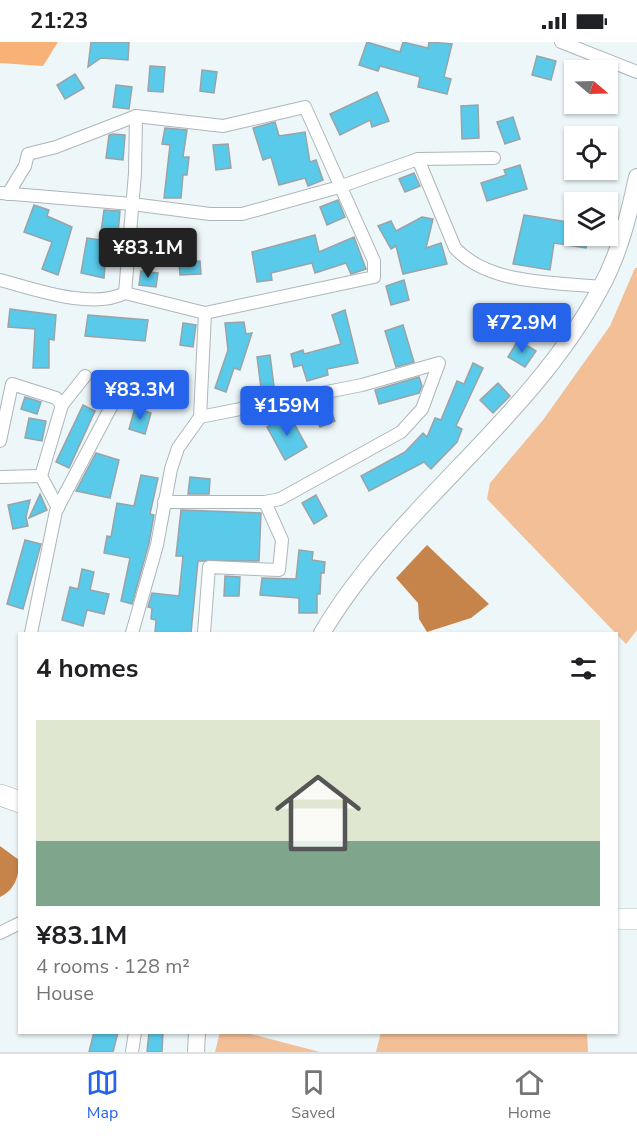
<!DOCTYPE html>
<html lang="en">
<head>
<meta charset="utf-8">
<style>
  :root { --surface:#fff; --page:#f2f2f2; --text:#202124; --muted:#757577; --line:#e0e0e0; --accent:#2563eb }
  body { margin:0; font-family:"Nunito Sans",sans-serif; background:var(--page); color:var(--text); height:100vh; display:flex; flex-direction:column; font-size:22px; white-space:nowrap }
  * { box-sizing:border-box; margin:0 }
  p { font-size:20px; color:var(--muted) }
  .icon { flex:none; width:33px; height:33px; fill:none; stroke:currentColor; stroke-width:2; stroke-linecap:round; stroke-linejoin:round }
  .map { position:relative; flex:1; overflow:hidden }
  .panel { position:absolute; left:18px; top:590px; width:600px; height:402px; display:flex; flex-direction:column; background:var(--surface); border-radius:0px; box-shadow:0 2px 4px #0004 }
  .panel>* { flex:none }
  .needle { width:39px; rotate:109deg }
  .fabs { position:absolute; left:564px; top:18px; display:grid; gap:12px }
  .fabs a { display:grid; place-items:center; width:54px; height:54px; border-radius:0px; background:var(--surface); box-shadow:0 2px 4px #0004; font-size:30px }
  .price { position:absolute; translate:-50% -51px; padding:0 14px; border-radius:6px; background:var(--accent); color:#fff; font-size:20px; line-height:39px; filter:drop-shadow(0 2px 3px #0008) }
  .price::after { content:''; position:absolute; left:50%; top:36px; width:18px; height:14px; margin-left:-9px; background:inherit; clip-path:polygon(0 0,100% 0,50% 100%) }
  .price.current { background:#222; color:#fff }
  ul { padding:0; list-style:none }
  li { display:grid; align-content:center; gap:12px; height:318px; padding:0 18px }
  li+li { border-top:2px solid var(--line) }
  li span { display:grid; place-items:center; height:186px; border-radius:0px; color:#555 }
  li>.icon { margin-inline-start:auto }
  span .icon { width:108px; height:108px; fill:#fffc; stroke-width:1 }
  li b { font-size:26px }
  h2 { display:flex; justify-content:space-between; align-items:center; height:72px; padding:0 18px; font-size:26px }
  .status { display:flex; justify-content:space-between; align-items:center; height:42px; padding:0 30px; background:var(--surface); direction:ltr }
  .status svg { height:16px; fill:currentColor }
  .menu { display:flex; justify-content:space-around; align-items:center; height:84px; border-top:2px solid var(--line); background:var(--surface); font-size:16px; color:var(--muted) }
  .menu a { display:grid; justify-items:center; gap:3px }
  .menu .current { color:var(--accent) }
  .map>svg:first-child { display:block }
  .green { fill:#f3bf97 }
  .forest { fill:#f8b177 }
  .water { fill:#c7844a }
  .building { fill:#59caea; stroke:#9aa3a6; stroke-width:1.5 }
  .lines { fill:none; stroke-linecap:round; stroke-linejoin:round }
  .minor-casing { stroke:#adb6b9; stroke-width:14 }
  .tertiary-casing { stroke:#adb6b9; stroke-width:18 }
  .trunk-casing { stroke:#adb6b9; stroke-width:22 }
  .minor { stroke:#fff; stroke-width:12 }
  .tertiary { stroke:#fff; stroke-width:16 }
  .trunk { stroke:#fff; stroke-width:21 }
</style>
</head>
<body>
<div class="status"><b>21:23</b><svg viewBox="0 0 49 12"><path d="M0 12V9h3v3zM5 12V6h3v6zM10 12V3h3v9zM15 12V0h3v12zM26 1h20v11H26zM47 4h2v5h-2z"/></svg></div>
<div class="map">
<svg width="637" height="1010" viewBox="0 0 637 1010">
  <rect width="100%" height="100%" fill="#edf6f9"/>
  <g class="green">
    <polygon points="635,226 637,226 637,588 626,602 487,457 490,441 543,378 610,284"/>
    <polygon points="220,990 243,990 320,1010 215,1010"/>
    <polygon points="381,990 587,990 588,1010 376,1010"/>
  </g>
  <polygon class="forest" points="0,0 58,0 43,24 0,21"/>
  <g class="water">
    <polygon points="427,503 489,562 471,576 427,590 419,577 418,561 396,536"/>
    <path d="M0,804L19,818C19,834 15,848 0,855Z"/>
  </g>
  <g class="building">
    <polygon points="91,0 129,0 128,18 101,16 88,25"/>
    <polygon points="367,0 400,10 403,0 428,6 429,0 452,2 444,35 451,37 447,52 418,45 420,35 380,24 378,29 359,23"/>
    <polygon points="537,14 556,19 551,38 532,33"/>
    <polygon points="150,24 165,25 163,50 148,49"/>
    <polygon points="202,28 217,30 214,51 200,49"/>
    <polygon points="75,32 84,46 65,57 57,43"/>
    <polygon points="116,43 132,45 129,67 113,65"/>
    <polygon points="377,50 389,79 372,85 370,78 340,93 330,72"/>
    <polygon points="478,63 479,96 462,97 461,64"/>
    <polygon points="513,75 520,97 505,102 497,80"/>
    <polygon points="275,80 279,94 305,90 310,120 316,118 323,138 308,144 305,136 279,143 271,115 263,118 253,86"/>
    <polygon points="165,86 187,88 183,115 189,115 187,133 183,133 181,156 164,156 170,103 162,102"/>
    <polygon points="113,92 125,93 123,118 106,116 109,93"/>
    <polygon points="228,102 231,126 216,128 213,103"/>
    <polygon points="520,123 527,147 487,159 481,141 506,133 504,128"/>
    <polygon points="414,131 420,144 405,150 399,137"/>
    <polygon points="338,158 345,175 327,183 320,165"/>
    <polygon points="34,163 49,168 47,174 72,185 58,233 42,227 52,200 24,190"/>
    <polygon points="104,168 120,169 118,192 101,190"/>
    <polygon points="524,173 574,181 574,194 588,194 586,206 554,201 550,228 513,222"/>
    <polygon points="422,175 433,177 426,206 441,201 447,222 403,232 396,204 391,207 378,184 391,179 396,189"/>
    <polygon points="315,193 319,210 354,195 366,227 351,232 346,221 315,231 312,221 271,231 272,238 257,240 252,210"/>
    <polygon points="87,196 107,199 104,236 81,231"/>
    <polygon points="200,219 201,232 180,233 179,221"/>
    <polygon points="141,229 158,231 156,245 139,243"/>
    <polygon points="404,238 409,258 391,263 386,244"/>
    <polygon points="10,267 56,273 54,298 49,297 49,326 33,326 35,287 8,285"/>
    <polygon points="345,268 358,321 327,327 328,333 307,339 302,323 294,325 291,312 303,308 304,312 341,302 332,273"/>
    <polygon points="88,273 148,278 145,299 85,294"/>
    <polygon points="244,280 246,292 252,291 240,328 234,326 226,350 215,346 228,308 225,281"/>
    <polygon points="183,281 196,283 193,305 180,303"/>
    <polygon points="403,283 414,320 396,325 385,289"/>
    <polygon points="518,298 536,309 525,325 508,315"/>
    <polygon points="270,313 275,352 262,354 257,315"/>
    <polygon points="473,321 483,326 456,384 462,387 457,400 431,427 424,420 369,449 361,434 405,410 423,391 427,395 435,376 441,378 457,339 464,342"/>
    <polygon points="419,335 422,344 419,351 379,362 375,348"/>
    <polygon points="498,341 510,354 493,371 480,358"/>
    <polygon points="25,355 41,360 37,372 21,367"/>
    <polygon points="327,359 335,379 320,385 311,365"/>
    <polygon points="83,363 95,369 69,426 56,420"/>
    <polygon points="135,366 151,371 145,392 129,387"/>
    <polygon points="289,372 307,405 285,418 267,385"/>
    <polygon points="29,376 46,379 42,399 25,396"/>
    <polygon points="96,411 119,418 110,456 76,449"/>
    <polygon points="141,433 158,436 150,472 154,473 149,501 132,562 121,559 130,516 104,511 107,494 111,495 117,461 134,464"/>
    <polygon points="190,435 210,437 209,452 188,452"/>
    <polygon points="40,452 47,468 29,476"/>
    <polygon points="316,453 327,474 314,482 302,461"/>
    <polygon points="30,458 26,475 28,484 13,487 8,463"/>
    <polygon points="181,468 261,471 259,519 198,519 191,591 155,591 156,578 151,577 152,566 148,565 152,551 179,554 183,514 176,514"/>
    <polygon points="25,498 41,502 23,567 7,562"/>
    <polygon points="299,508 313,510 312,518 325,520 324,531 321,531 320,552 317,552 317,571 299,571 299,556 260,553 262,536 296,537"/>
    <polygon points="82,527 94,530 90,548 109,552 104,572 87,568 83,584 62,578 70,545 78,547"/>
    <polygon points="225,534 240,535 239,554 224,554"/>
    <polygon points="94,990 118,990 113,1010 89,1010"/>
    <polygon points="149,990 163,990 162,1010 147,1010"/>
  </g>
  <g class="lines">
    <g class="minor-casing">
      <g id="minor">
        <polyline points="561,0 637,30"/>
        <path d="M418,117L455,206C489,243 554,240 601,245"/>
        <polyline points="1,151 132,162 210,172 242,172 339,145 418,117 494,116"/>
        <path d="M0,238C35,247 92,268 125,251L205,271L374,235V219L305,65L223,84L136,74L56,105L28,112L25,124L8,152"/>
        <polyline points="125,251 135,131 136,74"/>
        <polyline points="62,363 85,334"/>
        <polyline points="0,399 12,342 56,356 62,363 41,434 58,466"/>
        <polyline points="0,435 41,434"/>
        <polyline points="164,460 265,460 280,457 401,390 422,367 439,321 362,343 200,375"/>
        <polyline points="31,591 56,469 112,363"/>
        <polyline points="132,591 157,503 171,427 178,406 200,375 205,271"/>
        <polyline points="204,591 209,525 279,528 282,498 265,460"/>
        <polyline points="0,891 20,881"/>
        <polyline points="132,1010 135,990"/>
      </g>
    </g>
    <g class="tertiary-casing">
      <g id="tertiary">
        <path d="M322,591C398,463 530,379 600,247C619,213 629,173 637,135"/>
        <polyline points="196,1010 197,990"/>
      </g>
    </g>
    <g class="trunk-casing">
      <g id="trunk">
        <polyline points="0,753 20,760"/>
        <polyline points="616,877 637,877"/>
      </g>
    </g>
    <use href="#minor" class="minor"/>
    <use href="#tertiary" class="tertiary"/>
    <use href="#trunk" class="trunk"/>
  </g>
</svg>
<div class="fabs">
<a><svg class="needle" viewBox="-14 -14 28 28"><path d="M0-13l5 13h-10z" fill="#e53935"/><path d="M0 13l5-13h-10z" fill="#757577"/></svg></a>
<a><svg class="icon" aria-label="locate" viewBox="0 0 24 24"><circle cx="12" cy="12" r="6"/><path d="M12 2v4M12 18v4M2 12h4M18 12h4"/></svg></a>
<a><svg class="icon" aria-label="layers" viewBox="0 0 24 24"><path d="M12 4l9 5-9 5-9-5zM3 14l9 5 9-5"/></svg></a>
</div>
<b class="price current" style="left:148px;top:237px">¥83.1M</b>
<b class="price" style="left:522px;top:312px">¥72.9M</b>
<b class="price" style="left:140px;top:379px">¥83.3M</b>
<b class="price" style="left:287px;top:395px">¥159M</b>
<section class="panel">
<h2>4 homes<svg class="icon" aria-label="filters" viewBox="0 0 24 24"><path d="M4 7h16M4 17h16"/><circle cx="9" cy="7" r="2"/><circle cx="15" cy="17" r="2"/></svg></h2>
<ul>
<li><span style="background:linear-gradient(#dfe7d0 65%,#7fa58c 0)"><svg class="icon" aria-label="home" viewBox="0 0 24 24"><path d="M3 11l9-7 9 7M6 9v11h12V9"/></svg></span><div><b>¥83.1M</b><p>4 rooms · 128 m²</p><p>House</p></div></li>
</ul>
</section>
</div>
<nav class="menu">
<a class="current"><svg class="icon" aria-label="map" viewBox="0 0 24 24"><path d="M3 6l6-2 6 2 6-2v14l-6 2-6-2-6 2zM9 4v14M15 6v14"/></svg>Map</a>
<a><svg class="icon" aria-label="saved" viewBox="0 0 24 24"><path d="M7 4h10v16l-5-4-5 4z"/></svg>Saved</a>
<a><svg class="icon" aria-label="home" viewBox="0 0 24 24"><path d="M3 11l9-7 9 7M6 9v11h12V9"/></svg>Home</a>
</nav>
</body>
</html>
